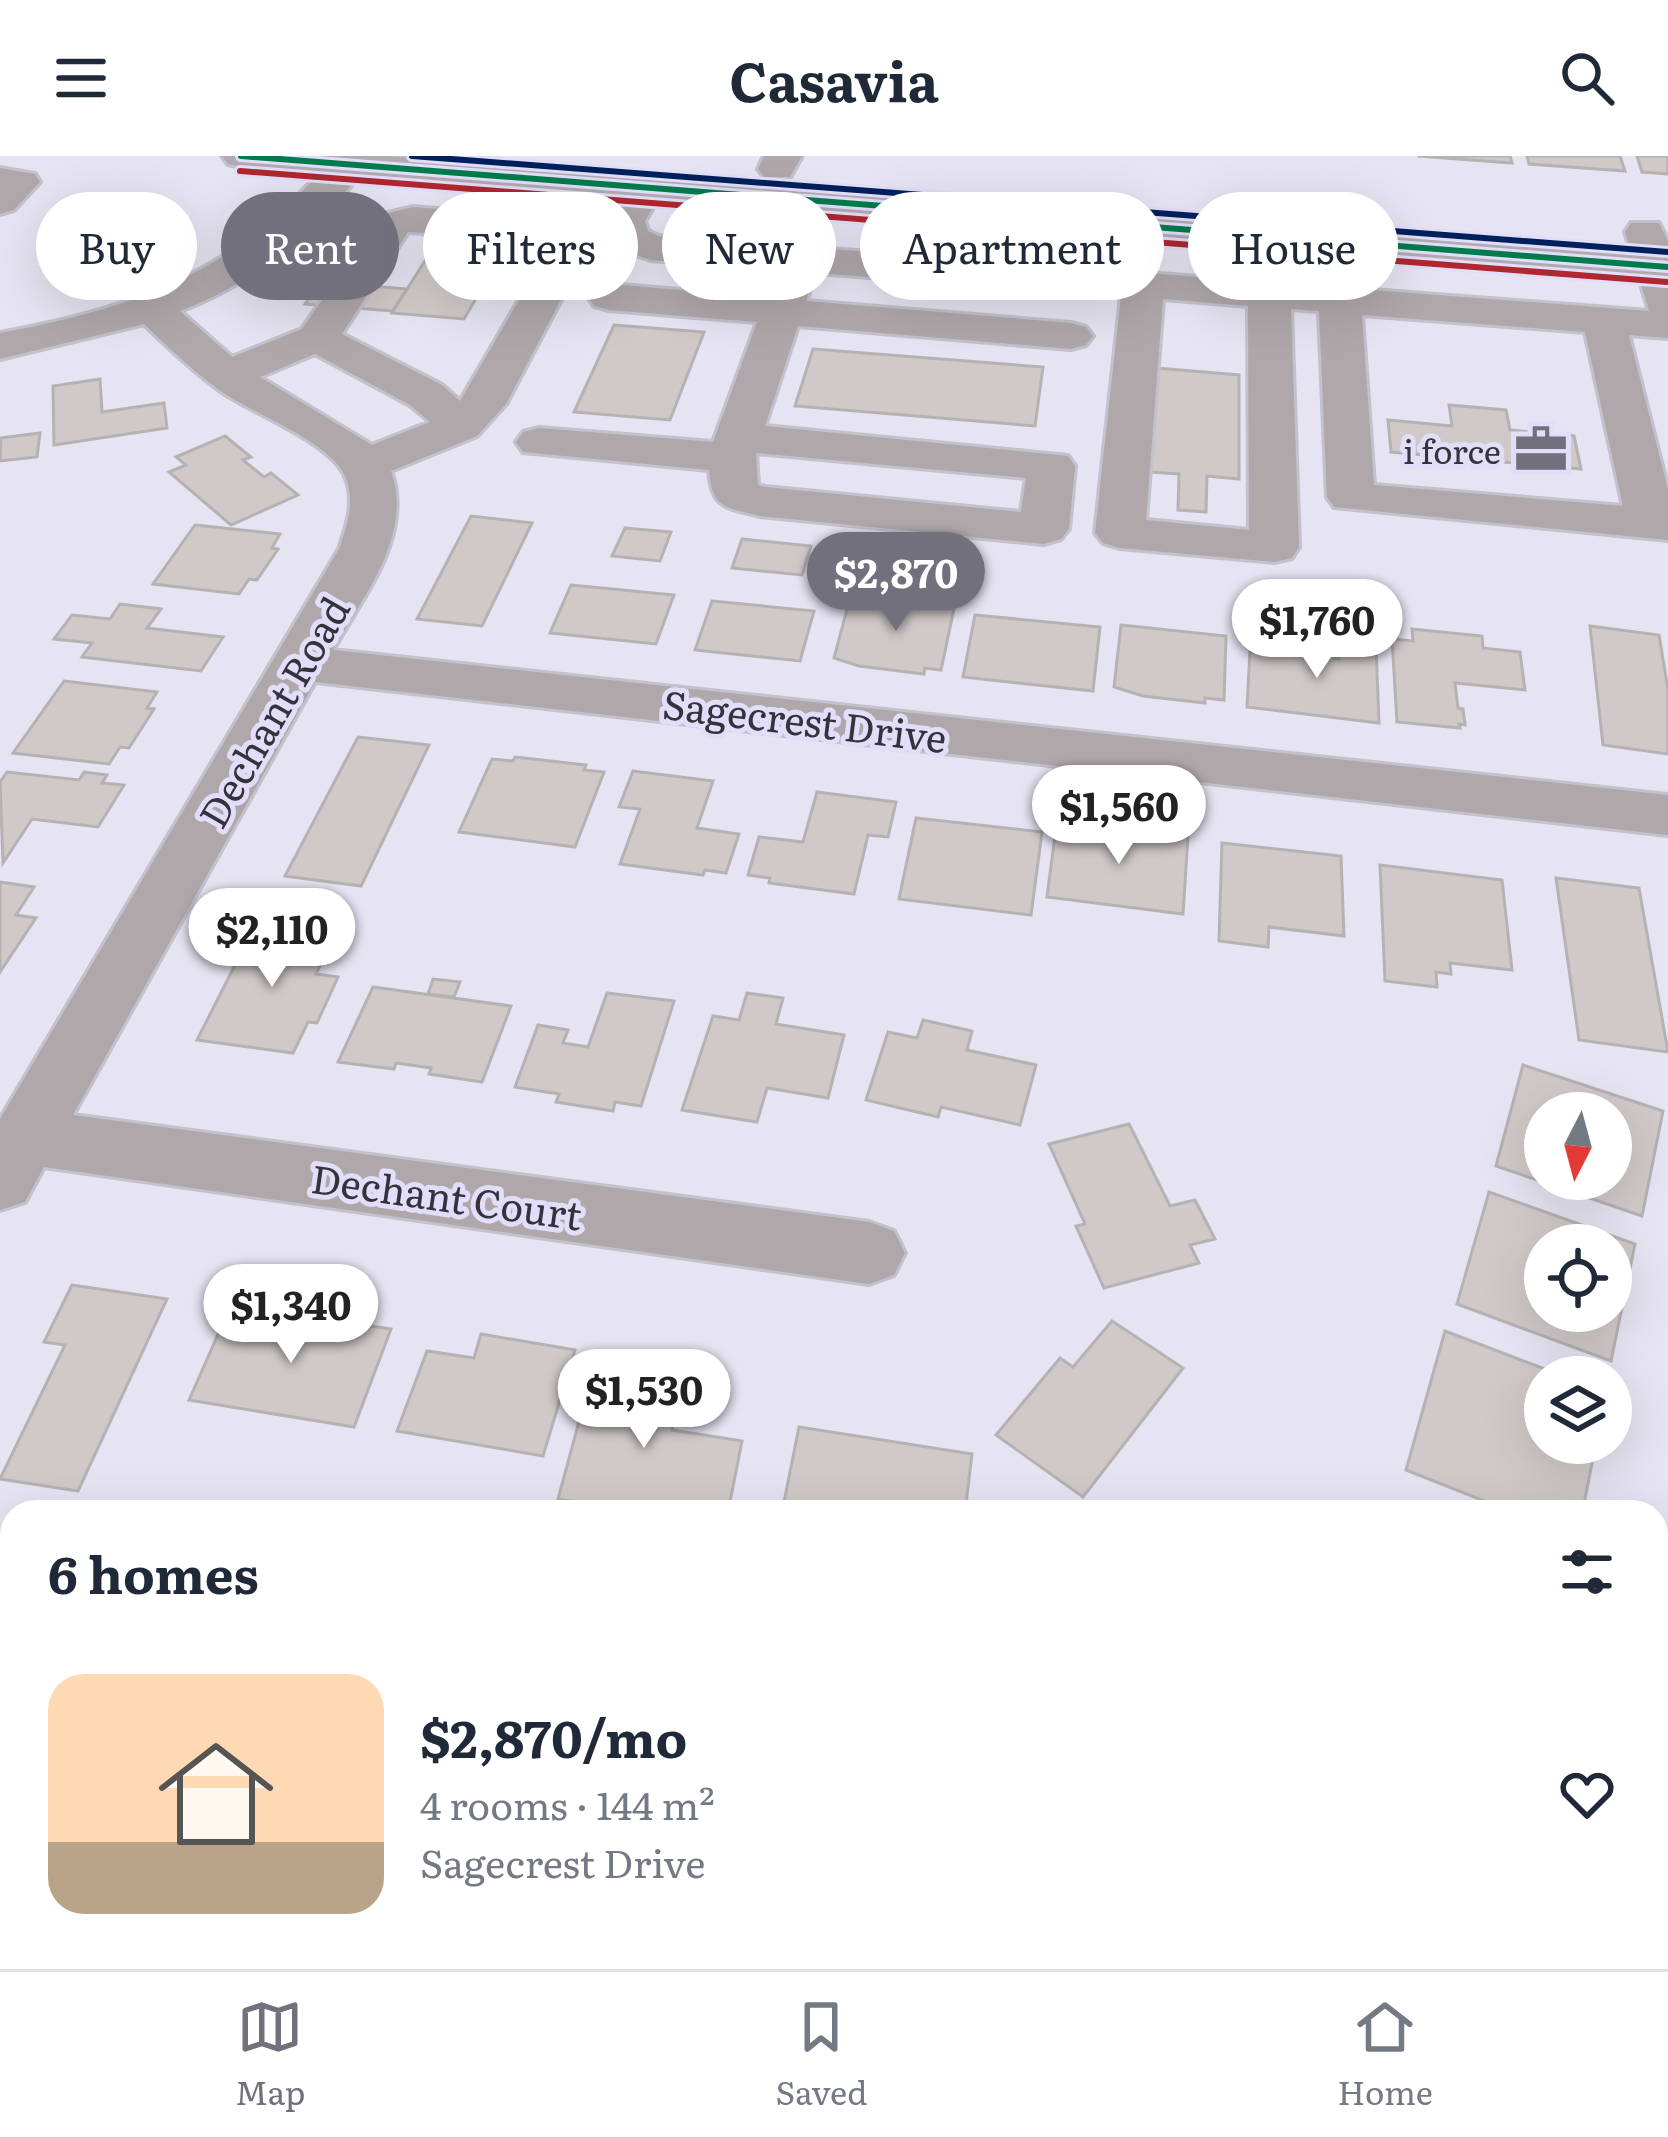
<!DOCTYPE html>
<html lang="en">
<head>
<meta charset="utf-8">
<style>
  :root { --surface:#fff; --page:#f6f6f7; --text:#1f2937; --muted:#747a83; --line:#e0e1e3; --accent:#72707c }
  body { margin:0; font-family:Literata,serif; background:var(--page); color:var(--text); height:100vh; display:flex; flex-direction:column; font-size:45px; white-space:nowrap }
  * { box-sizing:border-box; margin:0 }
  p { font-size:39px; color:var(--muted) }
  .icon { flex:none; width:66px; height:66px; fill:none; stroke:currentColor; stroke-width:2; stroke-linecap:round; stroke-linejoin:round }
  .map { position:relative; flex:1; overflow:hidden }
  .side { position:absolute; left:0px; top:1344px; width:1668px; height:471px; display:flex; flex-direction:column; background:var(--surface); border-radius:36px 36px 0 0; box-shadow:0 12px 48px #0002 }
  .side>* { flex:none }
  .hud { position:absolute; left:36px; top:36px; width:1596px; height:108px; display:flex; gap:24px }
  .needle { width:78px; rotate:186deg }
  .buttons { position:absolute; left:1524px; top:936px; display:grid; gap:24px }
  .buttons a { display:grid; place-items:center; width:108px; height:108px; border-radius:50%; background:var(--surface); box-shadow:0 12px 48px #0002; font-size:60px }
  .price { position:absolute; translate:-50% -102px; padding:0 27px; border-radius:42px; background:#fff; color:#222; font-size:39px; line-height:78px; filter:drop-shadow(0 3px 6px #0008) }
  .price::after { content:''; position:absolute; left:50%; top:72px; width:36px; height:27px; margin-left:-18px; background:inherit; clip-path:polygon(0 0,100% 0,50% 100%) }
  .price.active { background:var(--accent); color:#fff }
  ul { padding:0; list-style:none }
  li { display:flex; align-items:center; gap:36px; height:300px; padding:0 48px }
  li span { display:grid; place-items:center; flex:none; width:336px; height:240px; border-radius:36px; color:#555 }
  li>.icon { margin-inline-start:auto }
  span .icon { width:144px; height:144px; fill:#fffc; stroke-width:1 }
  li b { font-size:51px }
  h2 { display:flex; justify-content:space-between; align-items:center; height:144px; padding:0 48px; font-size:51px }
  .tag { padding:0 42px; border-radius:54px; background:var(--surface); box-shadow:0 12px 48px #0002; font-size:42px; line-height:108px }
  .tag.active { background:var(--accent); color:#fff }
  header { display:flex; justify-content:space-between; align-items:center; height:156px; padding:0 48px; background:var(--surface); font-size:54px; font-weight:700 }
  .menu { display:flex; justify-content:space-around; align-items:center; height:168px; border-top:3px solid var(--line); background:var(--surface); font-size:33px; color:var(--muted) }
  .menu a { display:grid; justify-items:center; gap:6px }
  .menu .active { color:var(--accent) }
  .map>svg:first-child { display:block }
  .building { fill:#d0c9c8; stroke:#b6b2b4; stroke-width:3; fill-rule:evenodd }
  .lines { fill:none; stroke-linecap:round; stroke-linejoin:round }
  .minor-casing { stroke:#c3c1cc; stroke-width:6 }
  .major-casing { stroke:#c3c1cc; stroke-width:6 }
  .minor { fill:#afa7aa; fill-rule:evenodd }
  .major { fill:#b1aab0; fill-rule:evenodd }
  .bus-1-casing { stroke:#e2ddf8; stroke-width:12 }
  .bus-2-casing { stroke:#e2ddf8; stroke-width:12 }
  .bus-3-casing { stroke:#e2ddf8; stroke-width:12 }
  .bus-1 { stroke:#007b4b; stroke-width:6 }
  .bus-2 { stroke:#af272f; stroke-width:6 }
  .bus-3 { stroke:#00205b; stroke-width:6 }
  .labels { text-anchor:middle; dominant-baseline:central; stroke-width:10; stroke-linejoin:round; paint-order:stroke }
  .far-poi-label { font-size:33px; fill:#34323c; stroke:#e2ddf8; text-anchor:end }
  .street-label { font-size:39px; fill:#34323c; stroke:#e2ddf8 }
</style>
</head>
<body>
<header><svg class="icon" aria-label="menu" viewBox="0 0 24 24"><path d="M4 6h16M4 12h16M4 18h16"/></svg>Casavia<svg class="icon" aria-label="search" viewBox="0 0 24 24"><circle cx="10" cy="10" r="6"/><path d="M15 15l6 6"/></svg></header>
<div class="map">
<svg width="1668" height="1813" viewBox="0 0 1668 1813">
  <rect width="100%" height="100%" fill="#e6e3f2"/>
  <g class="building">
    <polygon points="1418,0 1510,0 1512,7"/>
    <polygon points="1527,0 1620,0 1625,15 1529,8"/>
    <polygon points="1637,0 1668,0 1668,18 1642,16"/>
    <polygon points="110,53 153,56 137,75 143,75 136,83 130,82 110,105 65,101"/>
    <polygon points="462,93 516,98 503,120 490,119 464,163 392,157 428,100 456,102"/>
    <polygon points="320,126 407,133 392,155 305,148"/>
    <polygon points="614,169 704,176 670,264 574,256"/>
    <polygon points="813,193 1043,211 1035,270 795,250"/>
    <polygon points="1157,212 1239,219 1239,323 1207,320 1206,356 1178,354 1179,318 1150,316"/>
    <polygon points="100,223 102,256 164,247 167,272 54,289 53,230"/>
    <polygon points="1449,249 1506,254 1510,274 1574,280 1581,313 1391,296 1388,264 1452,270"/>
    <polygon points="40,277 37,301 0,305 1,282"/>
    <polygon points="225,280 251,301 243,304 264,321 271,317 298,339 231,369 169,316 186,309 176,301"/>
    <polygon points="471,360 532,367 482,470 417,463"/>
    <polygon points="195,369 280,378 272,392 278,393 257,424 249,423 239,438 153,428"/>
    <polygon points="625,372 671,376 660,405 612,400"/>
    <polygon points="742,383 811,390 802,419 732,412"/>
    <polygon points="571,429 674,439 656,488 550,477"/>
    <polygon points="921,439 951,442 948,452 954,453 941,514 925,512 924,518 859,510 834,502 850,442 919,449"/>
    <polygon points="712,445 814,455 800,505 695,494"/>
    <polygon points="120,448 161,453 147,472 223,481 201,515 82,501 92,487 54,483 72,459 110,463"/>
    <polygon points="975,459 1100,471 1093,535 963,521"/>
    <polygon points="1121,469 1226,480 1224,544 1205,542 1205,547 1143,540 1114,531"/>
    <polygon points="1590,470 1659,479 1668,534 1668,598 1603,589"/>
    <polygon points="1412,473 1482,480 1483,492 1520,496 1525,534 1455,527 1458,552 1463,553 1465,569 1459,568 1460,572 1397,566 1392,483 1413,485"/>
    <polygon points="1294,486 1334,490 1334,503 1339,503 1339,486 1376,490 1379,567 1247,551 1250,494 1294,498"/>
    <polygon points="64,525 157,536 147,552 154,553 129,592 120,591 109,608 13,597"/>
    <polygon points="358,581 429,589 361,730 285,720"/>
    <polygon points="515,601 586,609 584,614 604,616 575,691 459,676 492,603 513,605"/>
    <polygon points="633,615 713,625 697,672 739,678 726,717 705,714 703,719 620,708 640,653 619,651"/>
    <polygon points="7,616 79,624 84,616 107,619 102,627 124,629 98,671 32,663 3,707 0,626"/>
    <polygon points="817,636 896,646 888,681 868,679 854,738 769,727 770,722 748,719 759,681 803,686"/>
    <polygon points="916,662 1042,676 1031,759 899,743"/>
    <polygon points="1057,664 1188,680 1183,758 1047,741"/>
    <polygon points="1222,687 1341,700 1344,780 1269,771 1268,791 1219,785"/>
    <polygon points="1380,709 1502,724 1512,814 1450,807 1451,818 1436,816 1437,831 1385,825"/>
    <polygon points="1556,722 1639,732 1668,896 1579,884"/>
    <polygon points="0,726 34,731 16,759 36,762 0,816"/>
    <polygon points="257,768 335,778 316,818 338,821 317,867 308,866 293,897 197,884 237,805 230,804 240,787 248,787"/>
    <polygon points="433,823 460,826 454,841 428,838"/>
    <polygon points="373,831 511,850 482,926 429,918 431,912 396,907 394,913 338,906"/>
    <polygon points="607,837 674,845 641,950 615,946 613,955 556,946 559,938 515,931 538,869 568,874 563,887 588,891"/>
    <polygon points="747,837 783,842 776,868 844,879 828,942 767,932 757,966 682,954 713,860 739,864"/>
    <polygon points="923,864 972,875 967,894 1036,909 1020,969 941,951 938,961 866,944 888,876 917,882"/>
    <path d="M1523,909L1663,955L1642,1060L1496,1010ZM1545,957H1611V1023H1545Z"/>
    <polygon points="1129,968 1170,1050 1195,1044 1215,1083 1190,1089 1199,1107 1104,1132 1076,1070 1085,1068 1049,988"/>
    <path d="M1489,1036L1635,1088L1611,1205L1457,1148ZM1545,1089H1611V1155H1545Z"/>
    <polygon points="72,1129 167,1143 78,1335 0,1323 65,1189 44,1186"/>
    <polygon points="231,1149 391,1173 354,1271 189,1244"/>
    <polygon points="1112,1165 1183,1212 1083,1341 996,1279 1060,1202 1073,1211"/>
    <polygon points="1445,1175 1566,1221 1545,1221 1545,1287 1596,1287 1583,1353 1570,1348 1569,1356 1512,1356 1406,1314"/>
    <polygon points="481,1178 575,1194 543,1300 397,1275 427,1195 474,1202"/>
    <polygon points="594,1210 683,1222 672,1274 742,1285 728,1356 574,1356 577,1346 558,1343"/>
    <polygon points="799,1271 972,1298 965,1356 782,1356"/>
    <polygon points="0,1429 12,1431 12,1476 0,1501"/>
    <polygon points="931,1803 1114,1803 1113,1813 984,1813"/>
    <polygon points="1181,1803 1305,1803 1325,1813 1178,1813"/>
  </g>
  <g class="lines">
    <g class="minor-casing">
      <g id="minor">
        <path d="M334,0H373C324,71 261,124 180,155L232,201L302,173L380,59L413,51L605,66L631,26H659L664,34L645,65L648,75L659,80L1649,155L1625,76L1631,67H1659L1668,85V182L1629,179L1668,334V384L1334,351L1327,341L1319,155L1291,153L1299,391L1292,402L1274,406L1120,392L1103,387L1095,377L1121,140L816,117L806,145L1071,167L1086,171L1093,180L1086,189L1071,193L798,170L765,270L1068,300L1075,310L1069,373L1061,383L1044,388L760,360C725,351 712,353 709,314L523,296L516,286L523,276L539,272L713,286L757,166L609,154L594,150L588,141L594,132L609,128L765,141L777,114L651,104L629,97L565,136L506,248L477,280L391,315C414,379 363,440 333,494L1668,639V679L315,526L73,959L869,1066L894,1075L905,1097L894,1119L869,1128L44,1011L25,1046L0,1054V963L339,393C347,369 356,345 345,320C330,286 254,258 222,236C194,216 169,192 144,168L0,203V177C144,150 238,115 334,0ZM408,76L584,86L533,120L460,245L442,229L342,178ZM1163,143L1248,150L1249,374L1146,364ZM1362,159L1585,176L1623,350L1374,329ZM315,198L410,249L430,266L372,289L260,221ZM756,297L1026,322L1021,356L765,331L758,329Z"/>
        <polygon points="764,0 802,0 790,21 764,21 758,13"/>
        <polygon points="0,12 35,18 40,26 14,54 0,58"/>
      </g>
    </g>
    <g class="major-casing">
      <polygon id="major" points="222,0 388,0 1668,99 1668,123 241,11 228,8"/>
    </g>
    <use href="#minor" class="minor"/>
    <use href="#major" class="major"/>
    <g class="bus-1-casing">
      <polyline id="bus-1" points="241,0 1668,111"/>
    </g>
    <g class="bus-2-casing">
      <polyline id="bus-2" points="240,15 1667,126"/>
    </g>
    <g class="bus-3-casing">
      <polyline id="bus-3" points="412,0 1668,96"/>
    </g>
    <use href="#bus-1" class="bus-1"/>
    <use href="#bus-2" class="bus-2"/>
    <use href="#bus-3" class="bus-3"/>
  </g>
  <defs>
    <g id="office-bare" transform="scale(4.14)"><path d="M-6-3h4V-5.5h4V-3h4V5H-6ZM-1-4.5V-3h2v-1.5ZM-6 0V1H6V0Z" fill="#72707c" stroke="#e2ddf8" stroke-width="2.5" paint-order="stroke"/></g>
  </defs>
  <g fill-rule="evenodd">
    <use href="#office-bare" x="1541" y="293"/>
  </g>
  <g class="labels">
    <g class="far-poi-label">
      <text x="1501" y="293">i force</text>
    </g>
    <g class="street-label">
      <text transform="translate(272 555) rotate(-60)">Dechant Road</text>
      <text transform="translate(805 563) rotate(7)">Sagecrest Drive</text>
      <text transform="translate(447 1039) rotate(8)">Dechant Court</text>
    </g>
  </g>
</svg>
<div class="buttons">
<a><svg class="needle" viewBox="-14 -14 28 28"><path d="M0-13l5 13h-10z" fill="#e53935"/><path d="M0 13l5-13h-10z" fill="#747a83"/></svg></a>
<a><svg class="icon" aria-label="locate" viewBox="0 0 24 24"><circle cx="12" cy="12" r="6"/><path d="M12 2v4M12 18v4M2 12h4M18 12h4"/></svg></a>
<a><svg class="icon" aria-label="layers" viewBox="0 0 24 24"><path d="M12 4l9 5-9 5-9-5zM3 14l9 5 9-5"/></svg></a>
</div>
<b class="price active" style="left:896px;top:478px">$2,870</b>
<b class="price" style="left:1317px;top:525px">$1,760</b>
<b class="price" style="left:1119px;top:711px">$1,560</b>
<b class="price" style="left:272px;top:834px">$2,110</b>
<b class="price" style="left:291px;top:1210px">$1,340</b>
<b class="price" style="left:644px;top:1295px">$1,530</b>
<div class="hud">
<a class="tag">Buy</a>
<a class="tag active">Rent</a>
<a class="tag">Filters</a>
<a class="tag">New</a>
<a class="tag">Apartment</a>
<a class="tag">House</a>
</div>
<section class="side">
<h2>6 homes<svg class="icon" aria-label="filters" viewBox="0 0 24 24"><path d="M4 7h16M4 17h16"/><circle cx="9" cy="7" r="2"/><circle cx="15" cy="17" r="2"/></svg></h2>
<ul>
<li><span style="background:linear-gradient(#ffd9b3 70%,#b9a48a 0)"><svg class="icon" aria-label="home" viewBox="0 0 24 24"><path d="M3 11l9-7 9 7M6 9v11h12V9"/></svg></span><div><b>$2,870/mo</b><p>4 rooms · 144 m²</p><p>Sagecrest Drive</p></div><svg class="icon" aria-label="heart" viewBox="0 0 24 24"><path d="M12 20l-8-8c-3-5 5-10 8-4 3-6 11-1 8 4z"/></svg></li>
</ul>
</section>
</div>
<nav class="menu">
<a class="active"><svg class="icon" aria-label="map" viewBox="0 0 24 24"><path d="M3 6l6-2 6 2 6-2v14l-6 2-6-2-6 2zM9 4v14M15 6v14"/></svg>Map</a>
<a><svg class="icon" aria-label="saved" viewBox="0 0 24 24"><path d="M7 4h10v16l-5-4-5 4z"/></svg>Saved</a>
<a><svg class="icon" aria-label="home" viewBox="0 0 24 24"><path d="M3 11l9-7 9 7M6 9v11h12V9"/></svg>Home</a>
</nav>
</body>
</html>
